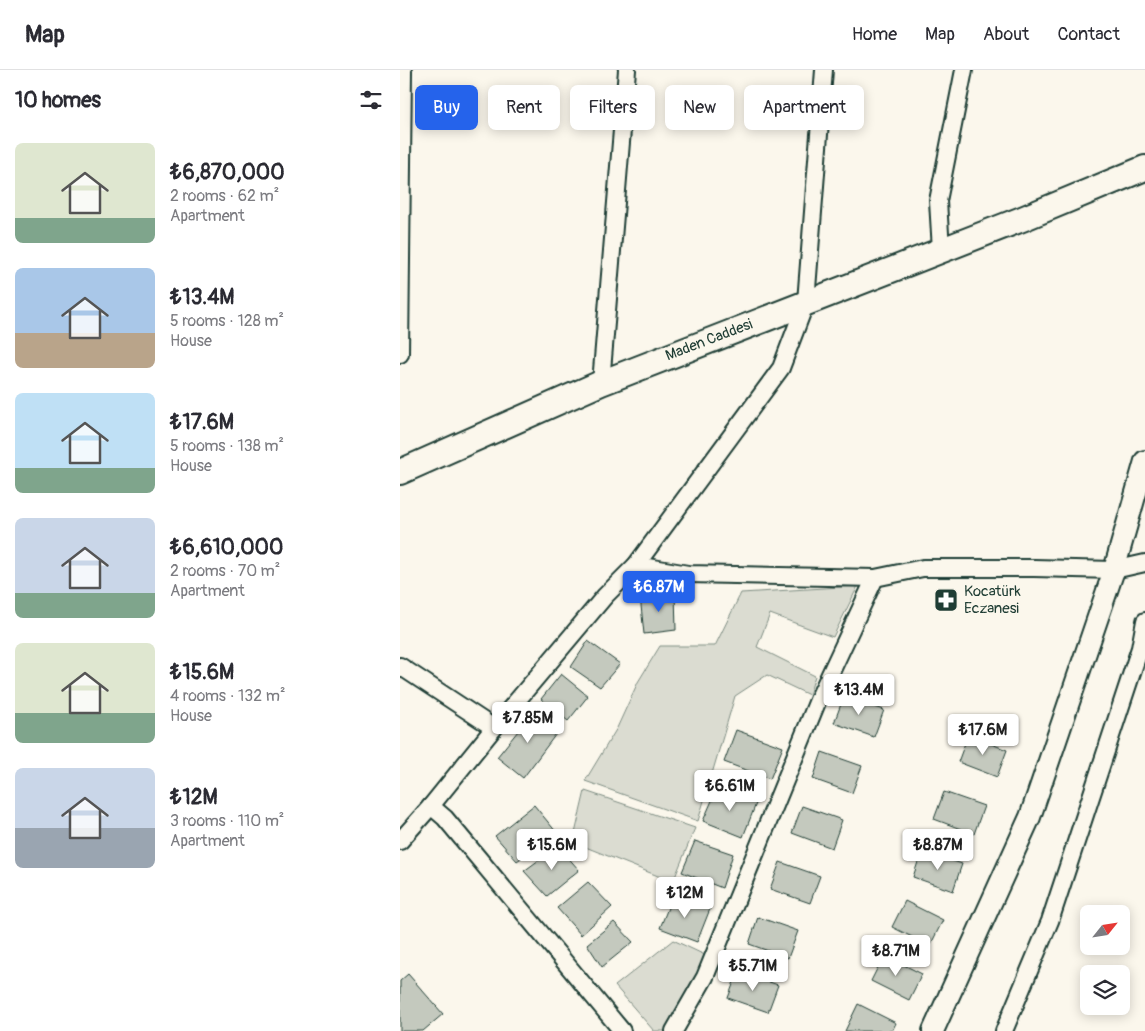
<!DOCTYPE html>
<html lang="en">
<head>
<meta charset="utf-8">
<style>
  :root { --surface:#fff; --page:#f2f2f3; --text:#2b2b33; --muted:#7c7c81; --line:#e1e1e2; --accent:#2563eb }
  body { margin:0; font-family:Pangolin,sans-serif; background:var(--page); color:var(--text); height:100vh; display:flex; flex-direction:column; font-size:19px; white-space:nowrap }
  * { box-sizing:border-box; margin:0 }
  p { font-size:16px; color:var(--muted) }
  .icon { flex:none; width:28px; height:28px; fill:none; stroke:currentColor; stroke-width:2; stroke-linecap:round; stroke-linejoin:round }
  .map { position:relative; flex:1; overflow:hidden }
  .details { display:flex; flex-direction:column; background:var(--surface); width:400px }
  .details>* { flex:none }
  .guide { position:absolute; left:15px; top:15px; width:475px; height:45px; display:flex; gap:10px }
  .needle { width:32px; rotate:60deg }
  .tools { position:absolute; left:680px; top:835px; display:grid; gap:10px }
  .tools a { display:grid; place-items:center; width:50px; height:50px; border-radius:8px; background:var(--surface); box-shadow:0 2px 12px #0003; font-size:25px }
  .price { position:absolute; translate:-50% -42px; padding:0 11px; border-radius:5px; background:#fff; color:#222; font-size:16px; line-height:32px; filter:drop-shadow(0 1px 2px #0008) }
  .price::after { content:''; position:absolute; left:50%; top:30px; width:15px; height:11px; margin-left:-8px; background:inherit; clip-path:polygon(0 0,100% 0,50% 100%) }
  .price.active { background:var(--accent); color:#fff }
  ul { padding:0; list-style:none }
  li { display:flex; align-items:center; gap:15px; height:125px; padding:0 15px }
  li span { display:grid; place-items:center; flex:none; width:140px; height:100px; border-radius:8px; color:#555 }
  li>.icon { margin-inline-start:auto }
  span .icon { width:60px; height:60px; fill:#fffc; stroke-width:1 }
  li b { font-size:21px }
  h2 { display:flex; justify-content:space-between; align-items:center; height:60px; padding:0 15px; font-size:21px }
  .pill { padding:0 18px; border-radius:8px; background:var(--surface); box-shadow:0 2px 12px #0003; font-size:18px; line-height:45px }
  .pill.active { background:var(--accent); color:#fff }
  header { display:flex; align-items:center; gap:30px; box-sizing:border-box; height:70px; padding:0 25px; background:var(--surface); border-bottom:1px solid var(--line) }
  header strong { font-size:24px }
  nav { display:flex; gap:28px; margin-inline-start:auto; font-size:18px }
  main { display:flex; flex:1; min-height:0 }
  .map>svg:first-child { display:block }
  .green { fill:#dbdcd1; stroke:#7d8c82 }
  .building { fill:#c4c9be; stroke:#1f3d34 }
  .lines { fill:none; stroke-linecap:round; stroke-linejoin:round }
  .minor-casing { stroke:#1f3d34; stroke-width:20 }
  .tertiary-casing { stroke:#1f3d34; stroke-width:24 }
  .secondary-casing { stroke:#1f3d34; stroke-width:28 }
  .minor { stroke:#fbf7ec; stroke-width:16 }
  .tertiary { stroke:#fbf7ec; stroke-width:20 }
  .secondary { stroke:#fbf7ec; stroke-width:24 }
  .labels { text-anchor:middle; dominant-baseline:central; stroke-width:5; stroke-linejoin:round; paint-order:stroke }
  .street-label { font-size:15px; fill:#1f3d34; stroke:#fbf7ec }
  .poi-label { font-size:15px; fill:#1f3d34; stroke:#fbf7ec; text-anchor:start }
</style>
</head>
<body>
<header>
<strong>Map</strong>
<nav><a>Home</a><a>Map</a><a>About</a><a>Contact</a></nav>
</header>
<main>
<section class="details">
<h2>10 homes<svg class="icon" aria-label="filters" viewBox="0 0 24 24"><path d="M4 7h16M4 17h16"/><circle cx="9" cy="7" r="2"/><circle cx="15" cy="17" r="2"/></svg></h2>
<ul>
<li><span style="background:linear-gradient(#dfe7d0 75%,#7fa58c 0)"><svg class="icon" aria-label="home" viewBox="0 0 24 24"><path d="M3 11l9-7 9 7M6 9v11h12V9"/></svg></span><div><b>₺6,870,000</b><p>2 rooms · 62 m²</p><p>Apartment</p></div></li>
<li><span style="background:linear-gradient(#a9c7e8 65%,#b9a48a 0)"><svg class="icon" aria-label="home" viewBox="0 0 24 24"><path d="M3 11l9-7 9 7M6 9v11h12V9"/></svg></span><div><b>₺13.4M</b><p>5 rooms · 128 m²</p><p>House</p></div></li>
<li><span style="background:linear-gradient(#bfe0f5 75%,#7fa58c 0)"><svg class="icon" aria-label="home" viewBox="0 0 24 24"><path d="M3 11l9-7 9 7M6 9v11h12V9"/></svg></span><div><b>₺17.6M</b><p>5 rooms · 138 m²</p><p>House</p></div></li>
<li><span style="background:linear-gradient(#c9d6e8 75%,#7fa58c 0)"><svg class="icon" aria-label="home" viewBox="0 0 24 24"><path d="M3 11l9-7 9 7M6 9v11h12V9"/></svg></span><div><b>₺6,610,000</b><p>2 rooms · 70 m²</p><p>Apartment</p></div></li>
<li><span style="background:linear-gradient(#dfe7d0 70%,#7fa58c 0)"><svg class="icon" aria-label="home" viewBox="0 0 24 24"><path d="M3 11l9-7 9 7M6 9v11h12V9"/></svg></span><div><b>₺15.6M</b><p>4 rooms · 132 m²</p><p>House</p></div></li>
<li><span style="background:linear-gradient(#c9d6e8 60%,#9aa5b1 0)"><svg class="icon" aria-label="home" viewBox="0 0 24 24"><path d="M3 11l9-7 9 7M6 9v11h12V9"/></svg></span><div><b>₺12M</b><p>3 rooms · 110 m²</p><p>Apartment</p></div></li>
</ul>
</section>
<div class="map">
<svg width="745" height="961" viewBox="0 0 745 961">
  <rect width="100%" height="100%" fill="#fbf7ec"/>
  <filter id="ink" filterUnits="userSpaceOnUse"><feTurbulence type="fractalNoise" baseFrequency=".02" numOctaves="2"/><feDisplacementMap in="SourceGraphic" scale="10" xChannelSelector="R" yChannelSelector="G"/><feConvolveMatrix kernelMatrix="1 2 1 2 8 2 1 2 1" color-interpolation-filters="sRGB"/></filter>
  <g filter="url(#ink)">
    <g class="green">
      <polygon points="458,516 433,567 370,544 357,577 415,606 409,625 367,605 335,626 298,751 185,711 217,658 238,612 260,576 315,576 341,523"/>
      <polygon points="185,721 295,758 273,812 173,772"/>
      <polygon points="273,870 307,886 268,961 254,961 215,916"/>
    </g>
    <g class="building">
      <polygon points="275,523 276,560 244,564 240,526"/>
      <polygon points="188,571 220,594 200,617 171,597"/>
      <polygon points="161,604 188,626 168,651 141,629"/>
      <polygon points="444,626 484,640 474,667 434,653"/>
      <polygon points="135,640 159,660 123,708 97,687"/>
      <polygon points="336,660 383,677 370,709 324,692"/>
      <polygon points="568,665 607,680 597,707 558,692"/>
      <polygon points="422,682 462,696 452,723 413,709"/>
      <polygon points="318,717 357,731 343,767 303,751"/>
      <polygon points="544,722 584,736 574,764 534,749"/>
      <polygon points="134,735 157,763 117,791 95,766"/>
      <polygon points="402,736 442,750 432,778 392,763"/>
      <polygon points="295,771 333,784 322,818 282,802"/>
      <polygon points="158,776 179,800 147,826 124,801"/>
      <polygon points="522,780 562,794 553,821 513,807"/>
      <polygon points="380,792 420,806 410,833 370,819"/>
      <polygon points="188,812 212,837 181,865 157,838"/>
      <polygon points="273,825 310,839 297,872 260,858"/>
      <polygon points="505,831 543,850 530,876 492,857"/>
      <polygon points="358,847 398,861 388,888 349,874"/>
      <polygon points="214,852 233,872 202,897 187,874"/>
      <polygon points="484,885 522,904 509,930 471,911"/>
      <polygon points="338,901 378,915 368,942 328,928"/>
      <polygon points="8,904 43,944 23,961 0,961 0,911"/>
      <polygon points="458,934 496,953 492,961 445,961"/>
    </g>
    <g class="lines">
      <g class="minor-casing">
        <g id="minor">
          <polyline points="541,180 538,131 564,0"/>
          <polyline points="0,284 3,0"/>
          <polyline points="201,313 227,0"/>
          <polyline points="236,495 288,504 475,508 523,498 634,498 714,500 745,493"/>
          <polyline points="0,596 94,658"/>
          <polyline points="31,736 45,748 222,961"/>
          <polyline points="0,771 31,736 94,658 205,526 236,495 381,298 406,232 424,0"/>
          <polyline points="274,961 305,907 418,630 475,508"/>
          <polyline points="604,961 650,851 740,578 745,551"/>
        </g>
      </g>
      <g class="tertiary-casing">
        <polyline id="tertiary" points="533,961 630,747 714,500 745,391"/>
      </g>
      <g class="secondary-casing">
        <polyline id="secondary" points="0,402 201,313 622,149 745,98"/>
      </g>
      <use href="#minor" class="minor"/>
      <use href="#tertiary" class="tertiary"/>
      <use href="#secondary" class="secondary"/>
    </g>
  </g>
  <defs>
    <g id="pharmacy-square" transform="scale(1.25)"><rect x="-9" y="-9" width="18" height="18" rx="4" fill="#1f3d34" stroke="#fbf7ec"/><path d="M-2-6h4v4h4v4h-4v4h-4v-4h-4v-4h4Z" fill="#fff"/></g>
  </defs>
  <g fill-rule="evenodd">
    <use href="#pharmacy-square" x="546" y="530"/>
  </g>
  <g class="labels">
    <g class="street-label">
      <text transform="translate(309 270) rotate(-21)">Maden Caddesi</text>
    </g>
    <g class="poi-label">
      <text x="564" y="521">Kocatürk<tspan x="564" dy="17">Eczanesi</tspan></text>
    </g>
  </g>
</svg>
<div class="tools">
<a><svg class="needle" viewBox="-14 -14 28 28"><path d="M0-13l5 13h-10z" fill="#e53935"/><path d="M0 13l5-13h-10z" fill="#7c7c81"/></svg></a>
<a><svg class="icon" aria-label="layers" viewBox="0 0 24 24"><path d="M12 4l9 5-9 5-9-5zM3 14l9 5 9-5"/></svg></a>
</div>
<b class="price active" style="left:259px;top:543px">₺6.87M</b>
<b class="price" style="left:459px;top:646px">₺13.4M</b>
<b class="price" style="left:128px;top:674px">₺7.85M</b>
<b class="price" style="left:583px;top:686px">₺17.6M</b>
<b class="price" style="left:330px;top:742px">₺6.61M</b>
<b class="price" style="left:152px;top:801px">₺15.6M</b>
<b class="price" style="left:538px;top:801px">₺8.87M</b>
<b class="price" style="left:285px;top:849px">₺12M</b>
<b class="price" style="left:496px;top:907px">₺8.71M</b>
<b class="price" style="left:353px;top:922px">₺5.71M</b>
<div class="guide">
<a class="pill active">Buy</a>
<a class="pill">Rent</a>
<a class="pill">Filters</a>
<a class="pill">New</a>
<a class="pill">Apartment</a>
</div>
</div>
</main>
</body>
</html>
